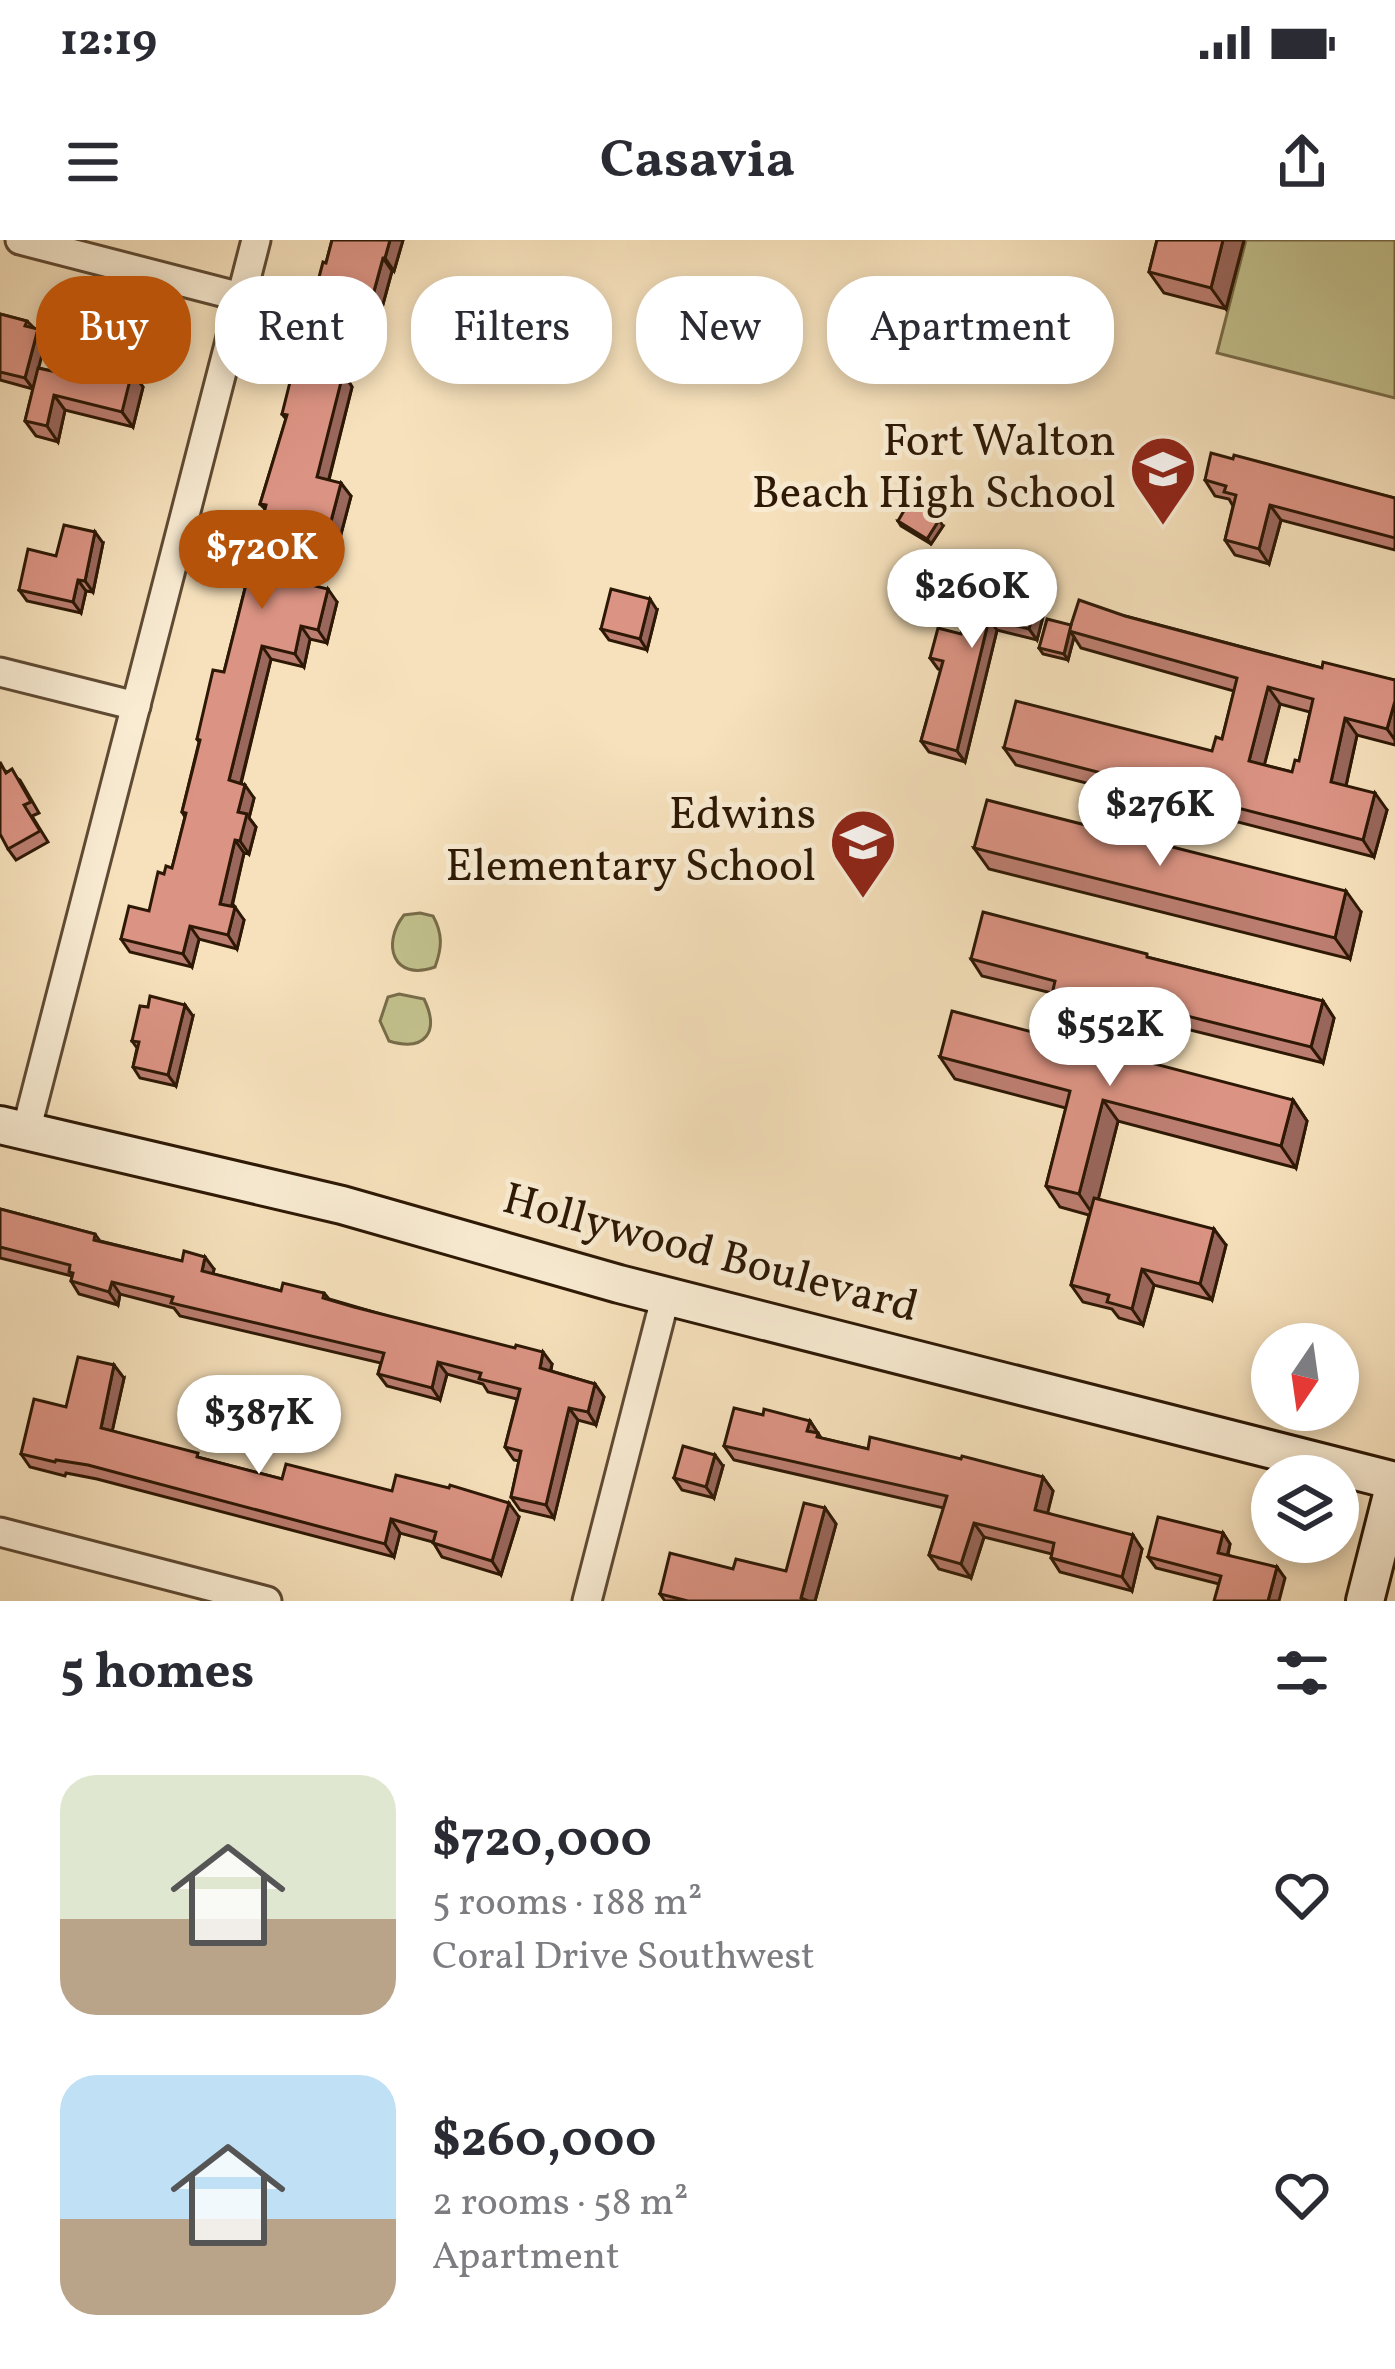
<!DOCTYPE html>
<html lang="en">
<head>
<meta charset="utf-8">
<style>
  :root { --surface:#fff; --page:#f7f7f7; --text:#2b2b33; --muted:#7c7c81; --accent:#b45309 }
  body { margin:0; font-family:Vollkorn,serif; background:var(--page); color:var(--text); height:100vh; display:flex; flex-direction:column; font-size:45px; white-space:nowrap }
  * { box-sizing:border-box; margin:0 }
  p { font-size:39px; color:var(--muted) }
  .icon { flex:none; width:66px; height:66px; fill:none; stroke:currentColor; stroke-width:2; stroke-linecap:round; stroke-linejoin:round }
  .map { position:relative; height:1361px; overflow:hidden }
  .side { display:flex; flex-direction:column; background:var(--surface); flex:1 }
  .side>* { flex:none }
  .banner { position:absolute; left:36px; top:36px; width:1323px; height:108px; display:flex; gap:24px }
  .needle { width:78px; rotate:193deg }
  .buttons { position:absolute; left:1251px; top:1083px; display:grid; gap:24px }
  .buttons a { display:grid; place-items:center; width:108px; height:108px; border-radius:50%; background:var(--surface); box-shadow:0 6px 18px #0003; font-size:60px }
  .price { position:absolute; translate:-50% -102px; padding:0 27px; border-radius:42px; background:#fff; color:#222; font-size:39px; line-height:78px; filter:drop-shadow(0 3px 6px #0008) }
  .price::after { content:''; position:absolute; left:50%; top:72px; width:36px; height:27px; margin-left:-18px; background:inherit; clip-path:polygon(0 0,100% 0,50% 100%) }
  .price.on { background:var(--accent); color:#fff }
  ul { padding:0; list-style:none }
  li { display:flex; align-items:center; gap:36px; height:300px; padding:0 60px }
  li span { display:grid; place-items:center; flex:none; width:336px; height:240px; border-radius:36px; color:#555 }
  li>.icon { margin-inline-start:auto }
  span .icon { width:144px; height:144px; fill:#fffc; stroke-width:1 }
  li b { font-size:51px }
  h2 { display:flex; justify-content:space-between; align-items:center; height:144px; padding:0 60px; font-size:51px }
  .pill { padding:0 42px; border-radius:48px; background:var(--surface); box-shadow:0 6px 18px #0003; font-size:42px; line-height:108px }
  .pill.on { background:var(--accent); color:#fff }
  .status { display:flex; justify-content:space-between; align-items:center; height:84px; padding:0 60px; background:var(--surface); direction:ltr }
  .status svg { height:33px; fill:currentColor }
  header { display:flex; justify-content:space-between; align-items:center; height:156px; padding:0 60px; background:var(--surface); font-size:54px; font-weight:700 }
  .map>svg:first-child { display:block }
  .green { fill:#c2c18d; stroke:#786c49; stroke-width:3 }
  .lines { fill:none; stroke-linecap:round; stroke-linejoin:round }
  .street-casing { stroke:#5f4a33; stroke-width:33 }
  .secondary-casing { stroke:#2d1805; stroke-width:42 }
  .street { stroke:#f9ecd3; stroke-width:27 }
  .secondary { stroke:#f9ecd3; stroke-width:36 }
  .wall { fill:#bc7e71; stroke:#2d1805; stroke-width:3; fill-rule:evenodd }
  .shaded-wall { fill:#99675c; stroke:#2d1805; stroke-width:3 }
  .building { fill:#db9383; stroke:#2d1805; stroke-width:3; fill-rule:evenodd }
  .labels { text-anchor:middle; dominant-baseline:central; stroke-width:10; stroke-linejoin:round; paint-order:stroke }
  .poi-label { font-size:45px; fill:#2d1805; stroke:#f9ecd3; text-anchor:end }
  .street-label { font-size:45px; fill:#2d1805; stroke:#f9ecd3 }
</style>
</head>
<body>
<div class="status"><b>12:19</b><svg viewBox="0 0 49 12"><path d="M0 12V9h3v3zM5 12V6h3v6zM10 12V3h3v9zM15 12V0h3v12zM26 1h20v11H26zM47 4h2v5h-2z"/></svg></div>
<header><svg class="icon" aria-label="menu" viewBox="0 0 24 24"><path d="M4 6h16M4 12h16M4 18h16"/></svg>Casavia<svg class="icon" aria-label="share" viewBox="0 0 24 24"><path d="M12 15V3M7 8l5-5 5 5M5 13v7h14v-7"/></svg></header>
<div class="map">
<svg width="1395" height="1361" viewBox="0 0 1395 1361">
  <rect width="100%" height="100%" fill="#f6e1bc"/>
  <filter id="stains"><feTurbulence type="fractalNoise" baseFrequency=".00167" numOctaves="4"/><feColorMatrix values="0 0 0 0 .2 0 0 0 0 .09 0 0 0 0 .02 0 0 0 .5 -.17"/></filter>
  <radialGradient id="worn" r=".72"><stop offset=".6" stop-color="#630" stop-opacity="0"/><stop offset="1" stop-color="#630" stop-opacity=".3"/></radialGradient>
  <g class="green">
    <polygon points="1246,0 1395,0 1395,158 1217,113"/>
    <path d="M420,673L433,676C443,694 442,708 435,727C393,742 381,704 404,675Z"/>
    <path d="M399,754L424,759C440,792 425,812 389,801L380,781L388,757Z"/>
  </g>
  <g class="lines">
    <g class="street-casing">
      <g id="street">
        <polyline points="20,0 241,57"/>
        <polyline points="0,432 136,466"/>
        <polyline points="26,891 256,0"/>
        <polyline points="0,1292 267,1361"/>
        <polyline points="587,1361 666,1055"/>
      </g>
    </g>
    <g class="secondary-casing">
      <g id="secondary">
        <polyline points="0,885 342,965 619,1044 1395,1241"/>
        <polyline points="1365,1361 1395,1243"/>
      </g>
    </g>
    <use href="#street" class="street"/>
    <use href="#secondary" class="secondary"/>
  </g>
  <g class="wall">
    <polygon points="332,0 403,0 394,31 392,31 376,90 362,86 349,142 352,147 329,240 351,256 340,298 310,290 297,341 337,362 327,403 310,399 304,427 271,419 241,544 254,558 249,578 256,587 249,614 244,613 232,667 244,680 237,709 199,699 192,727 130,712 121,699 149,671 164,634 172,628 185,577 182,572 199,502 197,499 224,432 265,269 260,264 286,179 282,174 298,140 310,94 308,91 315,64 313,60 326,23"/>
    <polygon points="1157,0 1244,0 1226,69 1164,53 1149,32"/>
    <polygon points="0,74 27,81 46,100 38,128 79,137 146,116 140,143 143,147 133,187 65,170 58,202 36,196 25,181 33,149 0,140"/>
    <polygon points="1233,219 1395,258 1395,310 1281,280 1269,324 1235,315 1225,300 1233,266 1229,259 1215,256 1205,240"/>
    <polygon points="898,281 943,286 931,304 901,286"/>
    <polygon points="103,303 93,352 86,351 81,373 27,361 19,350 56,316"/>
    <polygon points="1040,346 1048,357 1037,400 997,390 965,522 929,512 921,501 941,430 938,429 930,418 961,394"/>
    <polygon points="657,370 647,410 609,400 601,389"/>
    <path d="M1125,376L1322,428L1395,440V505L1357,495L1346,546L1387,570L1374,617L1016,525L1004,508L1212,511L1222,499L1234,451L1081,408L1074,397L1068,420L1043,414L1039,408L1071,385ZM1280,464L1310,472L1299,521L1292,532L1264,525Z"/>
    <polygon points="7,532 20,540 39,573 32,576 48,602 16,620 8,609"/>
    <polygon points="974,608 1361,672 1350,719 989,629"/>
    <polygon points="1150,718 1323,761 1334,778 1323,823 1146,779 1144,787 1064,767 1056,754 982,736 971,719"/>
    <polygon points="193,776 176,846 140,838 133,827 137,808 132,801"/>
    <polygon points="940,817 1293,860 1307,881 1296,928 1118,881 1098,959 1226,1005 1212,1060 1154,1045 1143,1085 1119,1078 1112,1069 1083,1062 1071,1045 1089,975 1060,967 1046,946 1066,868 955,839"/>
    <polygon points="0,969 95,994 100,1001 214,1029 213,1034 281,1051 324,1053 329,1059 552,1124 551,1131 595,1144 604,1157 596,1185 578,1180 554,1278 520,1270 511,1257 519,1221 514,1220 505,1207 517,1159 488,1152 483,1144 447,1134 440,1160 387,1146 378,1134 381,1123 180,1076 174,1068 120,1054 118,1065 79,1054 71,1041 72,1036 0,1018"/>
    <polygon points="124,1138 112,1191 201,1218 282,1239 392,1251 519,1277 501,1335 442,1317 433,1302 400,1293 394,1317 97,1239 66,1233 65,1236 30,1227 21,1214 66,1167"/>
    <polygon points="763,1175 810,1181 821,1198 868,1209 961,1219 1043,1237 1053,1251 1047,1273 1142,1309 1132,1351 1060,1332 1051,1318 1052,1314 984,1297 971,1338 939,1329 929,1315 944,1268 734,1220 724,1206"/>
    <polygon points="723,1226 714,1258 682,1250 674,1238"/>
    <polygon points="825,1268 836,1284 815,1361 665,1361 660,1354 733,1329 786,1331"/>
    <polygon points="1223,1293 1230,1304 1228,1315 1285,1338 1219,1344 1156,1328 1148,1317"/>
  </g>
  <g class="shaded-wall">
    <polygon points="390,0 403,0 394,31 385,18"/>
    <polygon points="1223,0 1244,0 1226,69 1211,48"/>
    <polygon points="383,18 392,31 376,90 367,77"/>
    <polygon points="353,73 362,86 349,142 352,147 326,250 317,237"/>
    <polygon points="38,89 46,100 33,149 25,138"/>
    <polygon points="135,101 146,116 140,143 143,147 133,187 122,172 128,131"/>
    <polygon points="54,155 65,170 58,202 47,186"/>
    <polygon points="341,243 351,256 340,298 330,285"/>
    <polygon points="1270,265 1281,280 1269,324 1259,309"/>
    <polygon points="300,277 310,290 294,352 285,339"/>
    <polygon points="939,280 943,286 931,304 927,299"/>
    <polygon points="95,292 103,303 93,352 85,341"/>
    <polygon points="78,340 86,351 81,373 73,362"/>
    <polygon points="1040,346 1048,357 1037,400 1029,389"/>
    <polygon points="328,349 337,362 327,403 318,390"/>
    <polygon points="650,359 657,370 647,410 640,399"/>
    <polygon points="989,379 997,390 965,522 957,511"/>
    <polygon points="301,386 310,399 304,427 295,414"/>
    <polygon points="1070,391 1074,397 1068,420 1064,414"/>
    <polygon points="262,406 271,419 238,554 229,540"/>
    <polygon points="1268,447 1280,464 1261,538 1249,521"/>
    <polygon points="1395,461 1395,500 1387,489"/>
    <polygon points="1345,478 1357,495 1343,559 1331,542"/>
    <polygon points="245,545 254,558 249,578 256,587 249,614 240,601 238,572"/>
    <polygon points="1375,553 1387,570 1374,617 1363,600"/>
    <polygon points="235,600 244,613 229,677 220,664"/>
    <polygon points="1346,651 1361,672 1350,719 1335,698"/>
    <polygon points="235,667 244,680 237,709 228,695"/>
    <polygon points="190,686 199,699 192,727 183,714"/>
    <polygon points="1323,761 1334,778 1323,823 1311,807"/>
    <polygon points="1135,763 1146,779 1144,787 1133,771"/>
    <polygon points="185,765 193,776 176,846 168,835"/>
    <polygon points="1103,860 1118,881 1094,976 1079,954"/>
    <polygon points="1293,860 1307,881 1296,928 1281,906"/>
    <polygon points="1214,989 1226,1005 1212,1060 1200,1044"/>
    <polygon points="205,1017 214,1029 211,1044 202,1031"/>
    <polygon points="1142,1029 1154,1045 1143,1085 1132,1069"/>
    <polygon points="112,1042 120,1054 118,1065 109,1052"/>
    <polygon points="543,1112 552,1124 548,1141 540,1128"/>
    <polygon points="438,1122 447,1134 440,1160 432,1148"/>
    <polygon points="114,1125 124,1138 110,1201 101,1188"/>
    <polygon points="595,1144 604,1157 596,1185 588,1172"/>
    <polygon points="569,1168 578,1180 554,1278 546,1265"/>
    <polygon points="810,1181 827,1207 807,1191"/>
    <polygon points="715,1215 723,1226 714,1258 706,1247"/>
    <polygon points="1043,1237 1053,1251 1045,1284 1035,1270"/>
    <polygon points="509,1263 519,1277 501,1335 492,1321"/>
    <polygon points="825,1268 836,1284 815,1361 803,1361 801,1358"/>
    <polygon points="391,1279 400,1293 394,1317 385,1304"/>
    <polygon points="974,1283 984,1297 971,1338 961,1324"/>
    <polygon points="1223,1293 1230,1304 1225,1324 1218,1313"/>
    <polygon points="1133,1295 1142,1309 1132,1351 1122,1337"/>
    <polygon points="1277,1327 1285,1338 1279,1361 1268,1361"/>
  </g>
  <g class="building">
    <polygon points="332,0 390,0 385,18 383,18 367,77 353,73 339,132 343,134 317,237 341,243 330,285 300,277 285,339 328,349 318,390 301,386 295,414 262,406 229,540 245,545 238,572 247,574 240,601 235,600 220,664 235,667 228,695 190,686 183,714 121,699 129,666 149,671 158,632 164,634 166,626 172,628 186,573 182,572 200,500 197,499 213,430 224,432 266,265 260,264 287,175 282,174 291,138 298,140 311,92 308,91 316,61 313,60 323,22 326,23"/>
    <polygon points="1157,0 1223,0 1211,48 1149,32"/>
    <polygon points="0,74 27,81 25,86 38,89 25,138 0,132"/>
    <polygon points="91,90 135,101 128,131 132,132 122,172 54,155 47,186 25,181 38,128 79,137"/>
    <polygon points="1211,213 1233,219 1234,215 1395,258 1395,298 1270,265 1259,309 1225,300 1236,255 1224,252 1226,246 1205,240"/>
    <polygon points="909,262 939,280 927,299 898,281"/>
    <polygon points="64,285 95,292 85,341 78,340 73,362 19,350 28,309 56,316"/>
    <polygon points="977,330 1040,346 1029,389 989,379 957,511 921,501 943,421 930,418 938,388 961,394"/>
    <polygon points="611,349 650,359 640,399 601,389"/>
    <path d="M1079,360L1125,376L1264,413L1322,428L1323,422L1395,440V461L1387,489L1345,478L1331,542L1375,553L1363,600L1004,508L1016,461L1212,511L1216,497L1222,499L1237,438L1069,391ZM1268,447L1313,459L1299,521L1295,520L1292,532L1249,521Z"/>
    <polygon points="1047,379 1071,385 1064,414 1039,408"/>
    <polygon points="0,522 6,533 12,529 31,562 24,565 40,591 8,609 0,594"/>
    <polygon points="987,560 1346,651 1335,698 974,608"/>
    <polygon points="983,672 1147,714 1147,717 1323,761 1311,807 1135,763 1133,771 1053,750 1055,741 971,719"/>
    <polygon points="150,756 185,765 168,835 133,827 139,802 132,801 140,766 148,767"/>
    <polygon points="952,771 1293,860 1281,906 1103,860 1079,954 1046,946 1070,851 940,817"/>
    <polygon points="1094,958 1214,989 1200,1044 1142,1029 1132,1069 1107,1062 1109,1055 1071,1045"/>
    <polygon points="0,969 95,994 94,1000 182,1021 184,1011 205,1017 202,1031 281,1051 283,1043 324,1053 323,1058 354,1067 515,1108 516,1105 543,1112 540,1128 595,1144 588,1172 569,1168 546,1265 511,1257 521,1211 505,1207 520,1149 479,1139 481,1133 438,1122 432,1148 378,1134 384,1113 171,1063 173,1057 112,1042 109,1052 71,1041 73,1033 69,1032 70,1025 0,1007"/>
    <polygon points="78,1117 114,1125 101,1188 198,1213 197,1217 282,1239 286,1224 392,1251 396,1235 449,1248 450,1245 509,1263 492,1321 433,1303 436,1292 391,1279 385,1304 88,1225 56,1220 55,1222 21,1214 34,1159 66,1167"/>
    <polygon points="734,1168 763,1175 764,1169 810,1181 807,1191 818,1193 817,1197 868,1209 870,1197 961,1219 962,1216 1043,1237 1035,1270 1133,1295 1122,1337 1051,1318 1054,1303 974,1283 961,1324 929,1315 947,1256 724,1206"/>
    <polygon points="683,1206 715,1215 706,1247 674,1238"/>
    <polygon points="804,1263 825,1268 801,1358 808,1361 688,1361 660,1354 670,1313 733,1329 736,1319 786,1331"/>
    <polygon points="1158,1277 1223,1293 1218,1313 1277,1327 1268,1361 1214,1361 1221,1336 1148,1317"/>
  </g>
  <defs>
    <g id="school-pin" transform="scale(3.45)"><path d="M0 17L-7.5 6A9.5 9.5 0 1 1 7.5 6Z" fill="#8f2418" stroke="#f9ecd3"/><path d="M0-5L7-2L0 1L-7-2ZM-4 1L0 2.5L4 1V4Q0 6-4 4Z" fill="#fff"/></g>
  </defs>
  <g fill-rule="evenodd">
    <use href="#school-pin" x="1163" y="229"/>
    <use href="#school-pin" x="863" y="602"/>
  </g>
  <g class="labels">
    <g class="poi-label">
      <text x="1116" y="203">Fort Walton<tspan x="1116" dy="52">Beach High School</tspan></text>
      <text x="816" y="576">Edwins<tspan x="816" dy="52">Elementary School</tspan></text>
    </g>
    <g class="street-label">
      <text transform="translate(710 1015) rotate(15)">Hollywood Boulevard</text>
    </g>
  </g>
  <rect width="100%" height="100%" filter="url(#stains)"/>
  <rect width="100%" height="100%" fill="url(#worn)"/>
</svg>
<div class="buttons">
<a><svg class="needle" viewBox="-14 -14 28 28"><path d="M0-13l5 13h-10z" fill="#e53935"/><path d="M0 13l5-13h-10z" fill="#7c7c81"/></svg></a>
<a><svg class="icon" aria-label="layers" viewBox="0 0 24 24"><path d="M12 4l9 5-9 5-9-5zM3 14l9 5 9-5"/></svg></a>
</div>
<b class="price on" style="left:262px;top:372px">$720K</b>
<b class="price" style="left:972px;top:411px">$260K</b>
<b class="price" style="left:1160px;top:629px">$276K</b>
<b class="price" style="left:1110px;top:849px">$552K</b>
<b class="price" style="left:259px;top:1237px">$387K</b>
<div class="banner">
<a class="pill on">Buy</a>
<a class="pill">Rent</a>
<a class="pill">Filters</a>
<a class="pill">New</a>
<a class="pill">Apartment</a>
</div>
</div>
<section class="side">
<h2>5 homes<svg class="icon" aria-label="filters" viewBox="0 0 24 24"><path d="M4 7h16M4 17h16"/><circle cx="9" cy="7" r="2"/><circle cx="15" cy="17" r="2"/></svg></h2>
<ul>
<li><span style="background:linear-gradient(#dfe7d0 60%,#b9a48a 0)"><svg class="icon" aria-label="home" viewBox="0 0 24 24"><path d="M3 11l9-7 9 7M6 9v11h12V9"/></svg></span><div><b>$720,000</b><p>5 rooms · 188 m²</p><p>Coral Drive Southwest</p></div><svg class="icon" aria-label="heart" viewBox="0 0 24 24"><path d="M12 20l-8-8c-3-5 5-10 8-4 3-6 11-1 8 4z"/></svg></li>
<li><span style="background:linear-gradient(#bfe0f5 60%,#b9a48a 0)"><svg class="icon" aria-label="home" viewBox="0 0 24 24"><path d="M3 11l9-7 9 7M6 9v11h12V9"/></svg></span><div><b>$260,000</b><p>2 rooms · 58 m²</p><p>Apartment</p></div><svg class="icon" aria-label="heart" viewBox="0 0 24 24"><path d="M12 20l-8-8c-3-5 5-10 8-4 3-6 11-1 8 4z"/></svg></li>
</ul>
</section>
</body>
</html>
